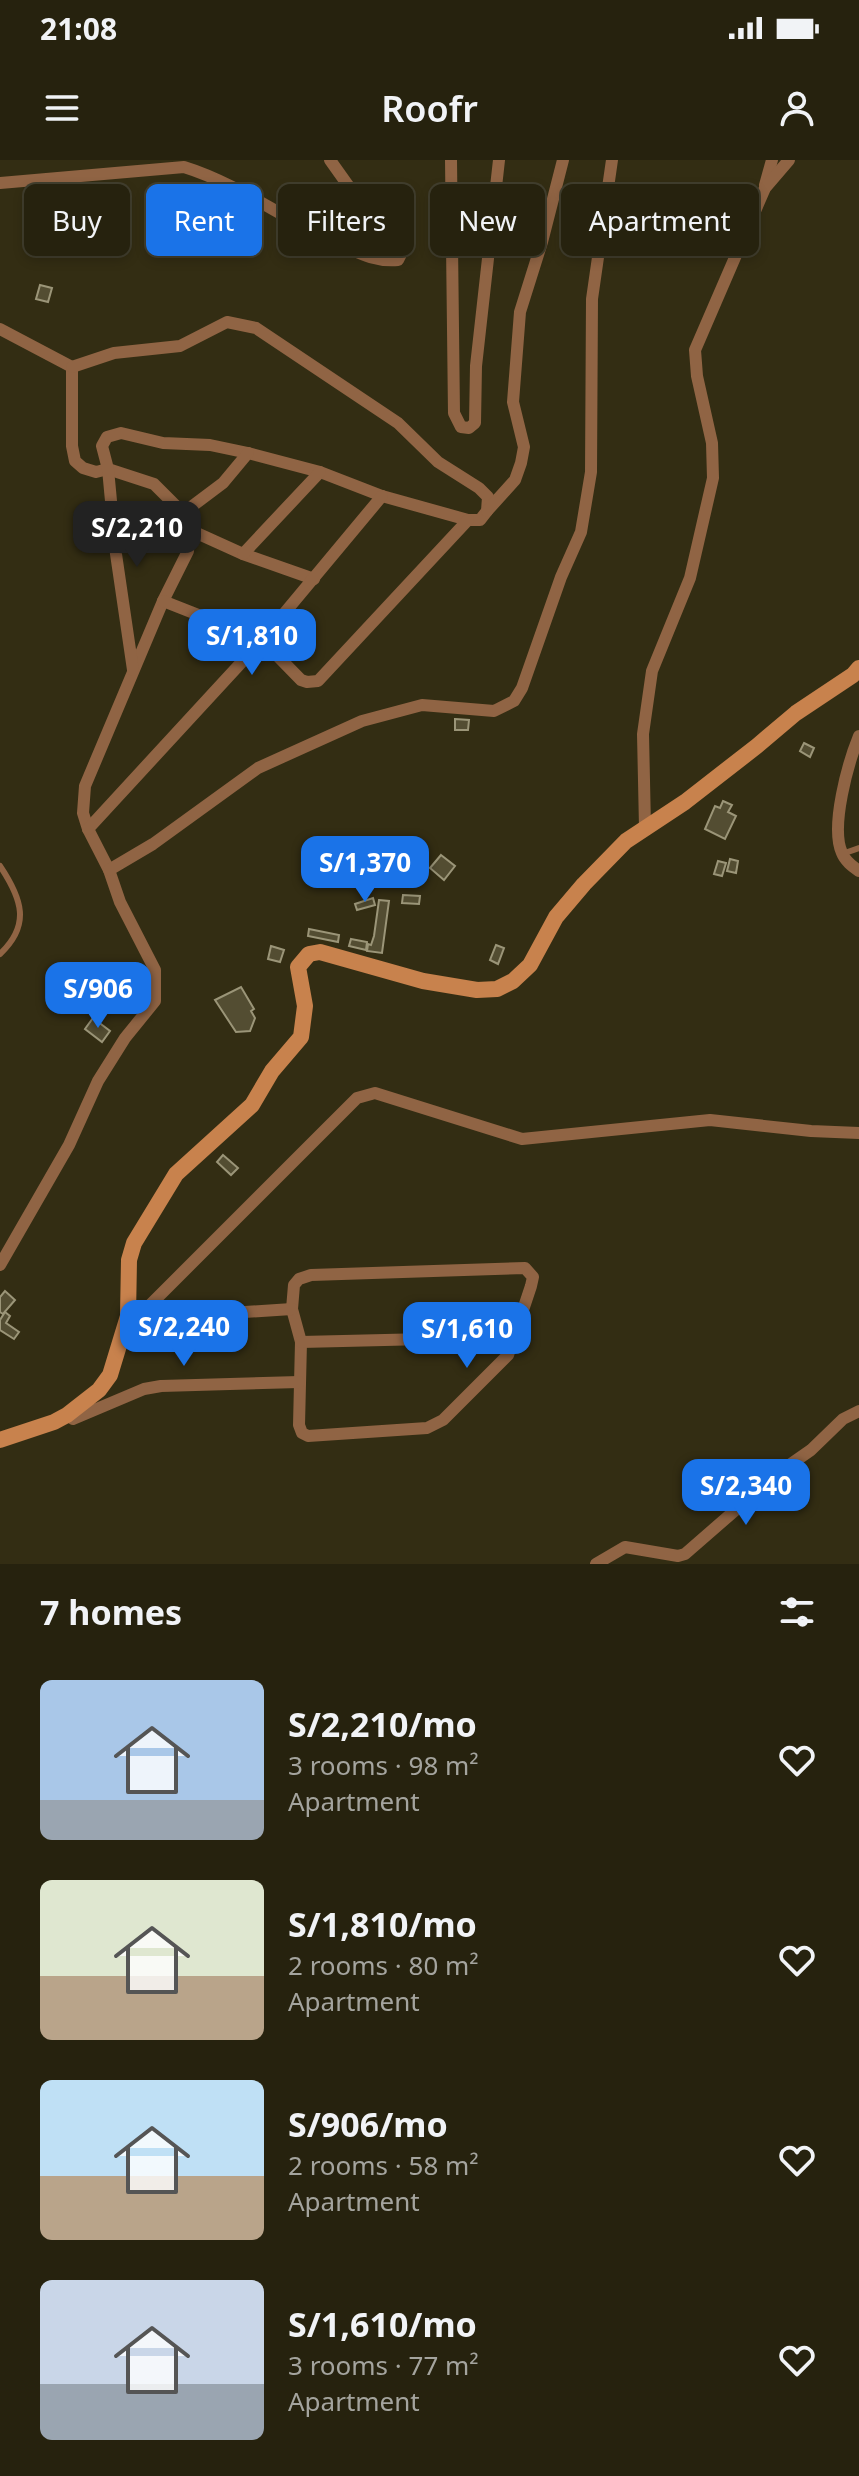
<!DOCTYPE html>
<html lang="en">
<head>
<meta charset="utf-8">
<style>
  :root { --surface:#26220e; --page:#2e2a17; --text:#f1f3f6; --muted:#a4a49e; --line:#423f2e; --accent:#1a73e8 }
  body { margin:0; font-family:"Noto Sans",sans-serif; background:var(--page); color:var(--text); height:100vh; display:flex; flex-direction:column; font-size:30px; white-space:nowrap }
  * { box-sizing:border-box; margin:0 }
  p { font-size:26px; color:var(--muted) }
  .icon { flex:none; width:44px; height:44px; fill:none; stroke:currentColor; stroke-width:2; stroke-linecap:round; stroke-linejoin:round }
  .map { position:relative; height:1404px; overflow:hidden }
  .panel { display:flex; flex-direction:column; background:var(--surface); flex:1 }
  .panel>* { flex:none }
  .top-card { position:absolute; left:24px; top:24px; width:812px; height:72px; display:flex; gap:16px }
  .price { position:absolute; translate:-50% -68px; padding:0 18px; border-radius:16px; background:var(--accent); color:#fff; font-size:26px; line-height:52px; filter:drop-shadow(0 2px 4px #0008) }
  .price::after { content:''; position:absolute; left:50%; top:48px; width:24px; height:18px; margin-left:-12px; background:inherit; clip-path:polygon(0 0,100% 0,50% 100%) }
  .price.current { background:#222; color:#fff }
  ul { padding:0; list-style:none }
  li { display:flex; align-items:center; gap:24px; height:200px; padding:0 40px }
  li span { display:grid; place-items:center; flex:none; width:224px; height:160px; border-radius:12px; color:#555 }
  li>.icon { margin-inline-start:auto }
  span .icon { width:96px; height:96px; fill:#fffc; stroke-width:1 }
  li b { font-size:34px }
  h2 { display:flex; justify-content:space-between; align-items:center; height:96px; padding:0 40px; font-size:34px }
  .chip { padding:0 28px; border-radius:12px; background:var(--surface); box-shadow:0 4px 12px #0003,0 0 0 2px var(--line); font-size:28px; line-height:72px }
  .chip.current { background:var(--accent); color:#fff }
  .status { display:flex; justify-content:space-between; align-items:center; height:56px; padding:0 40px; background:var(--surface); direction:ltr }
  .status svg { height:22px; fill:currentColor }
  header { display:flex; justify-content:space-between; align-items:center; height:104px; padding:0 40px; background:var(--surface); font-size:36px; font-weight:600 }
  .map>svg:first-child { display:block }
  .building { fill:#534d32; stroke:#9b9578; stroke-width:2 }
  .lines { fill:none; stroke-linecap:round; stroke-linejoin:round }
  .service { stroke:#906444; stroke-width:6 }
  .minor { stroke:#906444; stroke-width:12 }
  .secondary { stroke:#c8824d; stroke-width:16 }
</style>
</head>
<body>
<div class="status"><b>21:08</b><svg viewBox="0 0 49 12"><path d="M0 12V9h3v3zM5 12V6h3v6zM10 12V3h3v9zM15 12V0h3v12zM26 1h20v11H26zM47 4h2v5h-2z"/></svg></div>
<header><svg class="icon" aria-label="menu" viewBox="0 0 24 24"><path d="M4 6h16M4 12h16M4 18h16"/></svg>Roofr<svg class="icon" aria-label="person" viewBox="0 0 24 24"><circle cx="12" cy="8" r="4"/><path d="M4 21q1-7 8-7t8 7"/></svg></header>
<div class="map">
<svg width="859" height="1404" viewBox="0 0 859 1404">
  <rect width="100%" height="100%" fill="#332d13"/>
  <g class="building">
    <polygon points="40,125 52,128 48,142 36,139"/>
    <polygon points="455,559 469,560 468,570 455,570"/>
    <polygon points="804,583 814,588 810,597 800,591"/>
    <polygon points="723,641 732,645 728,652 736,656 725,679 705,669 715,646 720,648"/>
    <polygon points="441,695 455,706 444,720 430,708"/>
    <polygon points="730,699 738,701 736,713 727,711"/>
    <polygon points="718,701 726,703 722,716 714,714"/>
    <polygon points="403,735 420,736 419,744 402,743"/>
    <polygon points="373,738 375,745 357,750 355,744"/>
    <polygon points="379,740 389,741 382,793 367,791 368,784 371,785 374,776"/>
    <polygon points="309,769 339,775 338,782 308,776"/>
    <polygon points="351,779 367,782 366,790 349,786"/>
    <polygon points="496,785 504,788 498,804 490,800"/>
    <polygon points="271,786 284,790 280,802 268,799"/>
    <polygon points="241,827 254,849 251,851 255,858 250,871 236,872 215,840"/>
    <polygon points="93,858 110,871 102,882 85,869"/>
    <polygon points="223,995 238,1008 231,1015 217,1002"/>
    <polygon points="5,1131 15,1140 3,1154 0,1152 0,1137"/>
    <polygon points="5,1152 10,1156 6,1163 19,1172 14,1179 0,1170 0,1160"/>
  </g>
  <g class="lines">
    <g class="service">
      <polyline points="842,694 859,688"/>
      <path d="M0,706C22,739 31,765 0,794"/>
    </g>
    <g class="minor">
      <polyline points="451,0 454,253 461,267 469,268 475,263 476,206 499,0"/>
      <path d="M0,23L184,7C239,24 286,61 339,84C359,93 375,102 398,100L403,90L399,76L357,38L330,0"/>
      <polyline points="765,25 772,0"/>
      <polyline points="0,169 72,207 72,286 75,301 83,308 96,312 108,309 154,324 183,353 190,370 188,391 163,441 85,626 83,653 88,669 109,710 120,742 155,810 155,841 125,878 98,921 69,985 0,1105"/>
      <polyline points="72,207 114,193 180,186 227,162 256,168 398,263 438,302 479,328 488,337 487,351 480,360 468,360 382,336 320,312 248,293 210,285 163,283 121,273 107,277 102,286 108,309 116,394 133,510"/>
      <polyline points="487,351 515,320 521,303 524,287 513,242 520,152 542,82 563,0"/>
      <polyline points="183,353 223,323 248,293"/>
      <polyline points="190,370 243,394 314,419"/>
      <polyline points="243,394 320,312"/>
      <polyline points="163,441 262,480 301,520 307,522 318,521 468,360"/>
      <path d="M859,576C848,603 830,667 842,693C845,701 852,706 859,711"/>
      <polyline points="645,667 643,574 652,511 690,418 713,318 712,283 697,216 695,190 765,28 789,0"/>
      <polyline points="88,669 262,480 382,336"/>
      <polyline points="109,710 153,684 258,608 362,561 422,545 494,551 514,541 522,528 561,417 581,372 591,312 592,139 612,0"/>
      <polygon points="525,1108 533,1117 531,1126 508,1195 443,1260 427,1268 308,1276 302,1273 299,1265 301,1182 292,1149 294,1125 299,1119 311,1115"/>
      <polyline points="140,1155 154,1158 292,1149"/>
      <polyline points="128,1156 140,1155 357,938 375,933 522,979 710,960 811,971 859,973"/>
      <polyline points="301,1182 515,1177"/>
      <polyline points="67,1255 73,1259 144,1229 161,1226 299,1222"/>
      <polyline points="596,1404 625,1387 678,1396 685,1394 778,1313 811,1290 843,1259 859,1251"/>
    </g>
    <polyline class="secondary" points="0,1280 54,1262 67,1255 99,1230 110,1215 128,1156 129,1100 134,1083 176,1014 252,945 272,911 301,877 305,846 298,807 309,794 320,792 423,821 477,830 497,829 513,821 530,805 556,757 584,724 626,681 685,642 757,586 796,553 853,515 859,508"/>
  </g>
</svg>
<b class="price current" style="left:137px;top:409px">S/2,210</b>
<b class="price" style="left:252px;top:517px">S/1,810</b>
<b class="price" style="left:365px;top:744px">S/1,370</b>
<b class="price" style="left:98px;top:870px">S/906</b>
<b class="price" style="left:184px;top:1208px">S/2,240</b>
<b class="price" style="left:467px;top:1210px">S/1,610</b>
<b class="price" style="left:746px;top:1367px">S/2,340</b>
<div class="top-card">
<a class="chip">Buy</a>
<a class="chip current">Rent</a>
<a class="chip">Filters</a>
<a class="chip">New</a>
<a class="chip">Apartment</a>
</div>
</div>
<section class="panel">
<h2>7 homes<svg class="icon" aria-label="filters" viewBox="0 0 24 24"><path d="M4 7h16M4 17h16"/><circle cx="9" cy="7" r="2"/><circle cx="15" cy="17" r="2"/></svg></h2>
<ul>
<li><span style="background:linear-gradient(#a9c7e8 75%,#9aa5b1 0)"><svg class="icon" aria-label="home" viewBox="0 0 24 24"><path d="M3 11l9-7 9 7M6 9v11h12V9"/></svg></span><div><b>S/2,210/mo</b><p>3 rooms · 98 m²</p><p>Apartment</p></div><svg class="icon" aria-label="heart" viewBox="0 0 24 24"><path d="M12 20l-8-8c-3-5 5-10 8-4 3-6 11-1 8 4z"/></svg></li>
<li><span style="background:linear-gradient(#dfe7d0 60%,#b9a48a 0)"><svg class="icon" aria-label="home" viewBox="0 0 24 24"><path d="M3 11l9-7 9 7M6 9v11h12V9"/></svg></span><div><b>S/1,810/mo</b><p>2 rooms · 80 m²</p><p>Apartment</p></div><svg class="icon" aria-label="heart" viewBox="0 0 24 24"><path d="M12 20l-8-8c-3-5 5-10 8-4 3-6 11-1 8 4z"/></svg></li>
<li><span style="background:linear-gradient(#bfe0f5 60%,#b9a48a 0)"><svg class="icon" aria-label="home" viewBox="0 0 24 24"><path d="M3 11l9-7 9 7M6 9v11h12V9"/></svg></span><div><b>S/906/mo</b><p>2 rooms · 58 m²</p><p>Apartment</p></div><svg class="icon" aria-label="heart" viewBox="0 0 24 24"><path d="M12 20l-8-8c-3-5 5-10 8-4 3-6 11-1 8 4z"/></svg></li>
<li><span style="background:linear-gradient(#c9d6e8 65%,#9aa5b1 0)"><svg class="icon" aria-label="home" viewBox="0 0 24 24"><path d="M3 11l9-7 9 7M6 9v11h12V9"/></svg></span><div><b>S/1,610/mo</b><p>3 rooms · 77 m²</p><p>Apartment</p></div><svg class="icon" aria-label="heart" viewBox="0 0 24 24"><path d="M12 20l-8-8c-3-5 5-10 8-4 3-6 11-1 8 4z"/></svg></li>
</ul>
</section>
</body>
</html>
